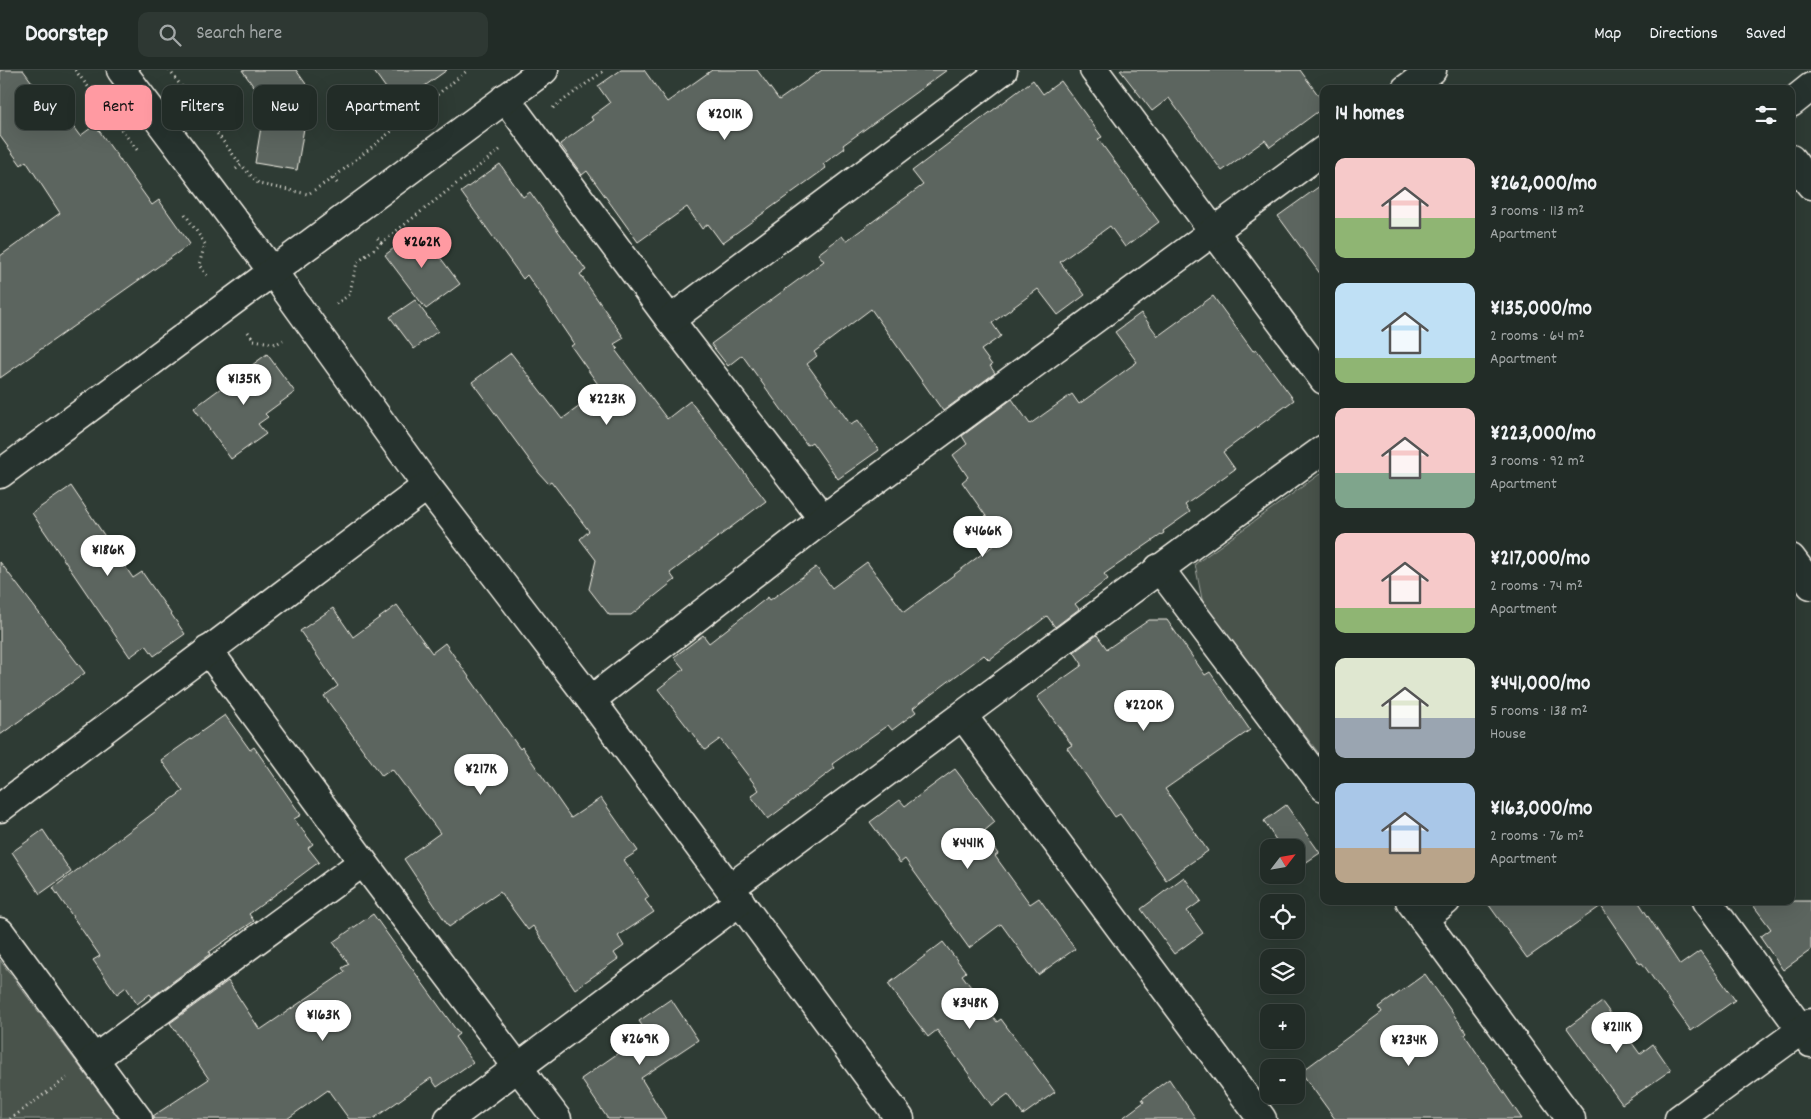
<!DOCTYPE html>
<html lang="en">
<head>
<meta charset="utf-8">
<style>
  :root { --surface:#222c27; --page:#2e3833; --text:#f1f3f6; --muted:#a2a7a7; --line:#3f4844; --accent:#ff9aa2 }
  body { margin:0; font-family:Dekko,sans-serif; background:var(--page); color:var(--text); height:100vh; display:flex; flex-direction:column; font-size:19px; white-space:nowrap }
  * { box-sizing:border-box; margin:0 }
  p { font-size:16px; color:var(--muted) }
  .icon { flex:none; width:28px; height:28px; fill:none; stroke:currentColor; stroke-width:2; stroke-linecap:round; stroke-linejoin:round }
  .map { position:relative; flex:1; overflow:hidden }
  .details { position:absolute; left:1320px; top:15px; width:475px; height:820px; display:flex; flex-direction:column; background:var(--surface); border-radius:10px; box-shadow:0 5px 20px #0002,0 0 0 1px var(--line) }
  .details>* { flex:none }
  .banner { position:absolute; left:15px; top:15px; width:475px; height:45px; display:flex; gap:10px }
  .needle { width:32px; rotate:59deg }
  .tools { position:absolute; left:1260px; top:769px; display:grid; gap:10px }
  .tools a { display:grid; place-items:center; width:45px; height:45px; border-radius:10px; background:var(--surface); box-shadow:0 5px 20px #0002,0 0 0 1px var(--line); font-size:25px }
  .price { position:absolute; translate:-50% -42px; padding:0 11px; border-radius:18px; background:#fff; color:#222; font-size:16px; line-height:32px; filter:drop-shadow(0 1px 2px #0008) }
  .price::after { content:''; position:absolute; left:50%; top:30px; width:15px; height:11px; margin-left:-8px; background:inherit; clip-path:polygon(0 0,100% 0,50% 100%) }
  .price.active { background:var(--accent); color:#111 }
  ul { padding:0; list-style:none }
  li { display:flex; align-items:center; gap:15px; height:125px; padding:0 15px }
  li span { display:grid; place-items:center; flex:none; width:140px; height:100px; border-radius:10px; color:#555 }
  li>.icon { margin-inline-start:auto }
  span .icon { width:60px; height:60px; fill:#fffc; stroke-width:1 }
  li b { font-size:21px }
  h2 { display:flex; justify-content:space-between; align-items:center; height:60px; padding:0 15px; font-size:21px }
  .pill { padding:0 18px; border-radius:10px; background:var(--surface); box-shadow:0 5px 20px #0002,0 0 0 1px var(--line); font-size:18px; line-height:45px }
  .pill.active { background:var(--accent); color:#111 }
  header { display:flex; align-items:center; gap:30px; box-sizing:border-box; height:70px; padding:0 25px; background:var(--surface); border-bottom:1px solid var(--line) }
  header strong { font-size:24px }
  nav { display:flex; gap:28px; margin-inline-start:auto; font-size:18px }
  .search { width:350px; height:45px; background:var(--page); display:flex; align-items:center; gap:12px; box-sizing:border-box; padding:0 18px; border-radius:10px; color:var(--muted); font-size:19px }
  .map>svg:first-child { display:block }
  .green { fill:#48524c; stroke:#9ea29a }
  .building { fill:#5c655e; stroke:#f4f1e8 }
  .lines { fill:none; stroke-linecap:round; stroke-linejoin:round }
  .minor-casing { stroke:#f4f1e8; stroke-width:31 }
  .path { stroke:#f4f1e8; stroke-width:3; stroke-dasharray:1 4; stroke-linecap:butt }
  .minor { stroke:#26332d; stroke-width:28 }
</style>
</head>
<body>
<header>
<strong>Doorstep</strong>
<div class="search"><svg class="icon" aria-label="search" viewBox="0 0 24 24"><circle cx="10" cy="10" r="6"/><path d="M15 15l6 6"/></svg>Search here</div>
<nav><a>Map</a><a>Directions</a><a>Saved</a></nav>
</header>
<div class="map">
<svg width="1811" height="1049" viewBox="0 0 1811 1049">
  <rect width="100%" height="100%" fill="#2e3b34"/>
  <filter id="ink" filterUnits="userSpaceOnUse"><feTurbulence type="fractalNoise" baseFrequency=".02" numOctaves="2"/><feDisplacementMap in="SourceGraphic" scale="10" xChannelSelector="R" yChannelSelector="G"/><feConvolveMatrix kernelMatrix="1 2 1 2 8 2 1 2 1" color-interpolation-filters="sRGB"/></filter>
  <g filter="url(#ink)">
    <g class="green">
      <polygon points="1324,401 1324,690 1203,534 1195,494"/>
      <polygon points="0,890 119,1049 0,1049"/>
    </g>
    <g class="building">
      <polygon points="0,0 23,0 45,30 50,26 80,66 95,55 152,135 159,130 190,174 0,308 0,186 60,143 26,91 21,95 0,66"/>
      <polygon points="242,0 296,0 318,31 307,40 297,100 255,93 265,33"/>
      <polygon points="373,0 447,0 398,35"/>
      <polygon points="621,0 644,0 667,32 712,0 757,0 779,30 822,0 947,0 843,75 845,78 823,94 826,98 722,173 708,154 702,159 687,137 638,172 587,101 582,105 560,74 593,50 591,47 610,33 598,16"/>
      <polygon points="1120,0 1300,0 1324,33 1324,37 1270,77 1265,70 1222,101 1169,28 1152,41"/>
      <polygon points="1033,10 1043,24 1061,11 1102,67 1098,69 1159,152 1125,177 1110,156 1060,192 1085,225 1058,245 1038,219 992,253 1001,266 981,280 992,295 990,296 995,303 943,341 871,239 814,282 817,286 807,294 851,355 858,350 879,380 838,409 812,372 807,375 742,285 728,296 711,274 824,191 818,184 842,166 846,171 923,115 912,101"/>
      <polygon points="500,94 523,127 530,122 586,200 580,204 624,268 614,274 618,279 616,281 667,349 690,331 766,431 670,503 675,510 631,545 609,545 589,519 596,490 580,469 589,461 551,411 548,413 539,403 472,312 511,283 562,349 602,320 571,276 574,274 527,205 523,209 461,122"/>
      <polygon points="1324,113 1324,209 1278,146"/>
      <polygon points="419,159 460,214 426,239 385,185"/>
      <polygon points="1213,226 1253,281 1256,279 1294,330 1223,382 1235,399 1185,435 1190,442 1163,461 1164,463 1104,504 1108,509 1075,534 1079,539 1055,557 1047,546 989,590 984,585 913,638 916,642 892,660 888,655 832,694 835,698 768,749 751,726 759,720 720,669 705,680 658,619 684,599 674,587 703,565 709,573 768,527 770,530 816,497 832,518 867,492 904,542 1002,469 962,412 968,407 953,385 967,374 962,366 1012,329 1030,354 1072,324 1079,334 1137,292 1115,262 1141,243 1158,266"/>
      <polygon points="415,230 438,261 414,279 390,247"/>
      <polygon points="267,284 295,322 265,344 268,347 258,354 266,364 231,389 194,338"/>
      <polygon points="71,416 133,508 142,502 185,564 154,586 146,575 130,587 32,443"/>
      <polygon points="0,492 85,603 0,665"/>
      <polygon points="397,535 432,583 445,573 520,679 522,677 571,748 601,728 638,781 624,790 649,827 645,830 654,842 618,866 624,876 614,883 618,889 575,919 533,856 528,860 500,822 449,857 404,789 440,763 392,699 382,706 324,626 338,616 300,561 333,538 353,567"/>
      <polygon points="1149,550 1167,550 1205,605 1210,602 1250,660 1165,719 1208,781 1166,810 1120,744 1115,747 1067,678 1072,675 1037,627 1081,596 1082,594 1074,582 1097,565 1107,579"/>
      <polygon points="225,645 250,680 254,677 301,745 294,749 313,774 308,778 319,792 249,844 254,851 209,882 210,884 152,927 150,924 137,934 126,917 117,924 93,890 100,886 53,818 183,721 161,690"/>
      <polygon points="955,699 995,752 983,762 998,784 995,786 1030,834 1039,828 1075,879 1038,905 1001,854 969,878 905,789 900,793 870,752 900,730 905,736"/>
      <polygon points="1286,735 1320,783 1296,799 1296,778 1281,778 1264,751"/>
      <polygon points="43,760 71,802 40,824 12,782"/>
      <polygon points="1184,807 1201,831 1187,841 1203,863 1174,884 1141,839"/>
      <polygon points="1486,831 1638,831 1680,895 1700,881 1735,930 1691,961 1642,893 1640,894 1601,836 1527,888"/>
      <polygon points="1750,831 1811,831 1811,880 1783,900 1760,867 1771,859"/>
      <polygon points="373,844 459,964 455,967 473,992 437,1017 431,1008 373,1049 349,1049 328,1020 287,1049 153,1049 153,1046 209,1009 170,953 228,911 260,960 345,902 342,898 349,894 333,872"/>
      <polygon points="943,872 966,902 962,905 997,952 1001,949 1055,1022 1023,1045 1008,1024 992,1036 937,960 928,967 888,914"/>
      <polygon points="1425,904 1466,962 1464,964 1522,1049 1335,1049 1301,1002 1382,942 1379,937"/>
      <polygon points="671,929 698,970 641,1008 666,1049 608,1049 581,1009 647,963 639,951"/>
      <polygon points="1602,932 1640,984 1653,974 1671,1000 1622,1034 1567,958"/>
      <polygon points="1169,1009 1196,1049 1121,1049 1144,1032 1142,1029"/>
    </g>
    <g class="lines">
      <g class="minor-casing">
        <g id="minor">
          <polyline points="121,0 273,202 427,416 591,630 900,1049"/>
          <polyline points="1094,0 1324,310"/>
          <polyline points="1406,19 1432,0"/>
          <polyline points="505,28 670,250 823,449"/>
          <polyline points="1791,33 1811,17"/>
          <polyline points="1791,89 1811,115"/>
          <polyline points="670,250 1003,0"/>
          <polyline points="0,404 544,0"/>
          <polyline points="1791,488 1811,515"/>
          <polyline points="1159,498 1324,717"/>
          <polyline points="208,580 363,792 557,1049"/>
          <polyline points="591,630 823,449 1324,80"/>
          <polyline points="963,646 1262,1049"/>
          <polyline points="0,738 427,416"/>
          <path d="M730,818C928,672 1124,523 1324,379"/>
          <polyline points="1410,831 1571,1049"/>
          <polyline points="1707,831 1811,973"/>
          <polyline points="1423,849 1446,831"/>
          <polyline points="0,862 138,1049"/>
          <polyline points="94,989 363,792"/>
          <polyline points="449,1049 740,831"/>
          <polyline points="1679,1049 1811,953"/>
        </g>
      </g>
      <g class="path">
        <polyline points="75,0 138,81"/>
        <polyline points="169,0 241,95"/>
        <polyline points="553,38 605,0"/>
        <polyline points="236,99 241,95 259,114 308,124 333,108"/>
        <polyline points="337,113 333,108 468,0"/>
        <polyline points="185,144 205,174 199,195 209,208"/>
        <polyline points="381,173 501,79"/>
        <polyline points="336,234 349,225 357,193 381,173 376,166"/>
        <polyline points="248,262 254,270 276,274 283,270"/>
        <polyline points="10,1049 67,1008"/>
      </g>
      <use href="#minor" class="minor"/>
    </g>
  </g>
</svg>
<div class="tools">
<a><svg class="needle" viewBox="-14 -14 28 28"><path d="M0-13l5 13h-10z" fill="#e53935"/><path d="M0 13l5-13h-10z" fill="#a2a7a7"/></svg></a>
<a><svg class="icon" aria-label="locate" viewBox="0 0 24 24"><circle cx="12" cy="12" r="6"/><path d="M12 2v4M12 18v4M2 12h4M18 12h4"/></svg></a>
<a><svg class="icon" aria-label="layers" viewBox="0 0 24 24"><path d="M12 4l9 5-9 5-9-5zM3 14l9 5 9-5"/></svg></a>
<a>+</a>
<a>−</a>
</div>
<b class="price" style="left:725px;top:71px">¥201K</b>
<b class="price active" style="left:422px;top:199px">¥262K</b>
<b class="price" style="left:244px;top:336px">¥135K</b>
<b class="price" style="left:607px;top:356px">¥223K</b>
<b class="price" style="left:983px;top:488px">¥466K</b>
<b class="price" style="left:108px;top:507px">¥186K</b>
<b class="price" style="left:1144px;top:662px">¥220K</b>
<b class="price" style="left:481px;top:726px">¥217K</b>
<b class="price" style="left:968px;top:800px">¥441K</b>
<b class="price" style="left:970px;top:960px">¥348K</b>
<b class="price" style="left:323px;top:972px">¥163K</b>
<b class="price" style="left:1617px;top:984px">¥211K</b>
<b class="price" style="left:640px;top:996px">¥269K</b>
<b class="price" style="left:1409px;top:997px">¥234K</b>
<div class="banner">
<a class="pill">Buy</a>
<a class="pill active">Rent</a>
<a class="pill">Filters</a>
<a class="pill">New</a>
<a class="pill">Apartment</a>
</div>
<section class="details">
<h2>14 homes<svg class="icon" aria-label="filters" viewBox="0 0 24 24"><path d="M4 7h16M4 17h16"/><circle cx="9" cy="7" r="2"/><circle cx="15" cy="17" r="2"/></svg></h2>
<ul>
<li><span style="background:linear-gradient(#f6c9c9 60%,#8fb573 0)"><svg class="icon" aria-label="home" viewBox="0 0 24 24"><path d="M3 11l9-7 9 7M6 9v11h12V9"/></svg></span><div><b>¥262,000/mo</b><p>3 rooms · 113 m²</p><p>Apartment</p></div></li>
<li><span style="background:linear-gradient(#bfe0f5 75%,#8fb573 0)"><svg class="icon" aria-label="home" viewBox="0 0 24 24"><path d="M3 11l9-7 9 7M6 9v11h12V9"/></svg></span><div><b>¥135,000/mo</b><p>2 rooms · 64 m²</p><p>Apartment</p></div></li>
<li><span style="background:linear-gradient(#f6c9c9 65%,#7fa58c 0)"><svg class="icon" aria-label="home" viewBox="0 0 24 24"><path d="M3 11l9-7 9 7M6 9v11h12V9"/></svg></span><div><b>¥223,000/mo</b><p>3 rooms · 92 m²</p><p>Apartment</p></div></li>
<li><span style="background:linear-gradient(#f6c9c9 75%,#8fb573 0)"><svg class="icon" aria-label="home" viewBox="0 0 24 24"><path d="M3 11l9-7 9 7M6 9v11h12V9"/></svg></span><div><b>¥217,000/mo</b><p>2 rooms · 74 m²</p><p>Apartment</p></div></li>
<li><span style="background:linear-gradient(#dfe7d0 60%,#9aa5b1 0)"><svg class="icon" aria-label="home" viewBox="0 0 24 24"><path d="M3 11l9-7 9 7M6 9v11h12V9"/></svg></span><div><b>¥441,000/mo</b><p>5 rooms · 138 m²</p><p>House</p></div></li>
<li><span style="background:linear-gradient(#a9c7e8 65%,#b9a48a 0)"><svg class="icon" aria-label="home" viewBox="0 0 24 24"><path d="M3 11l9-7 9 7M6 9v11h12V9"/></svg></span><div><b>¥163,000/mo</b><p>2 rooms · 76 m²</p><p>Apartment</p></div></li>
</ul>
</section>
</div>
</body>
</html>
